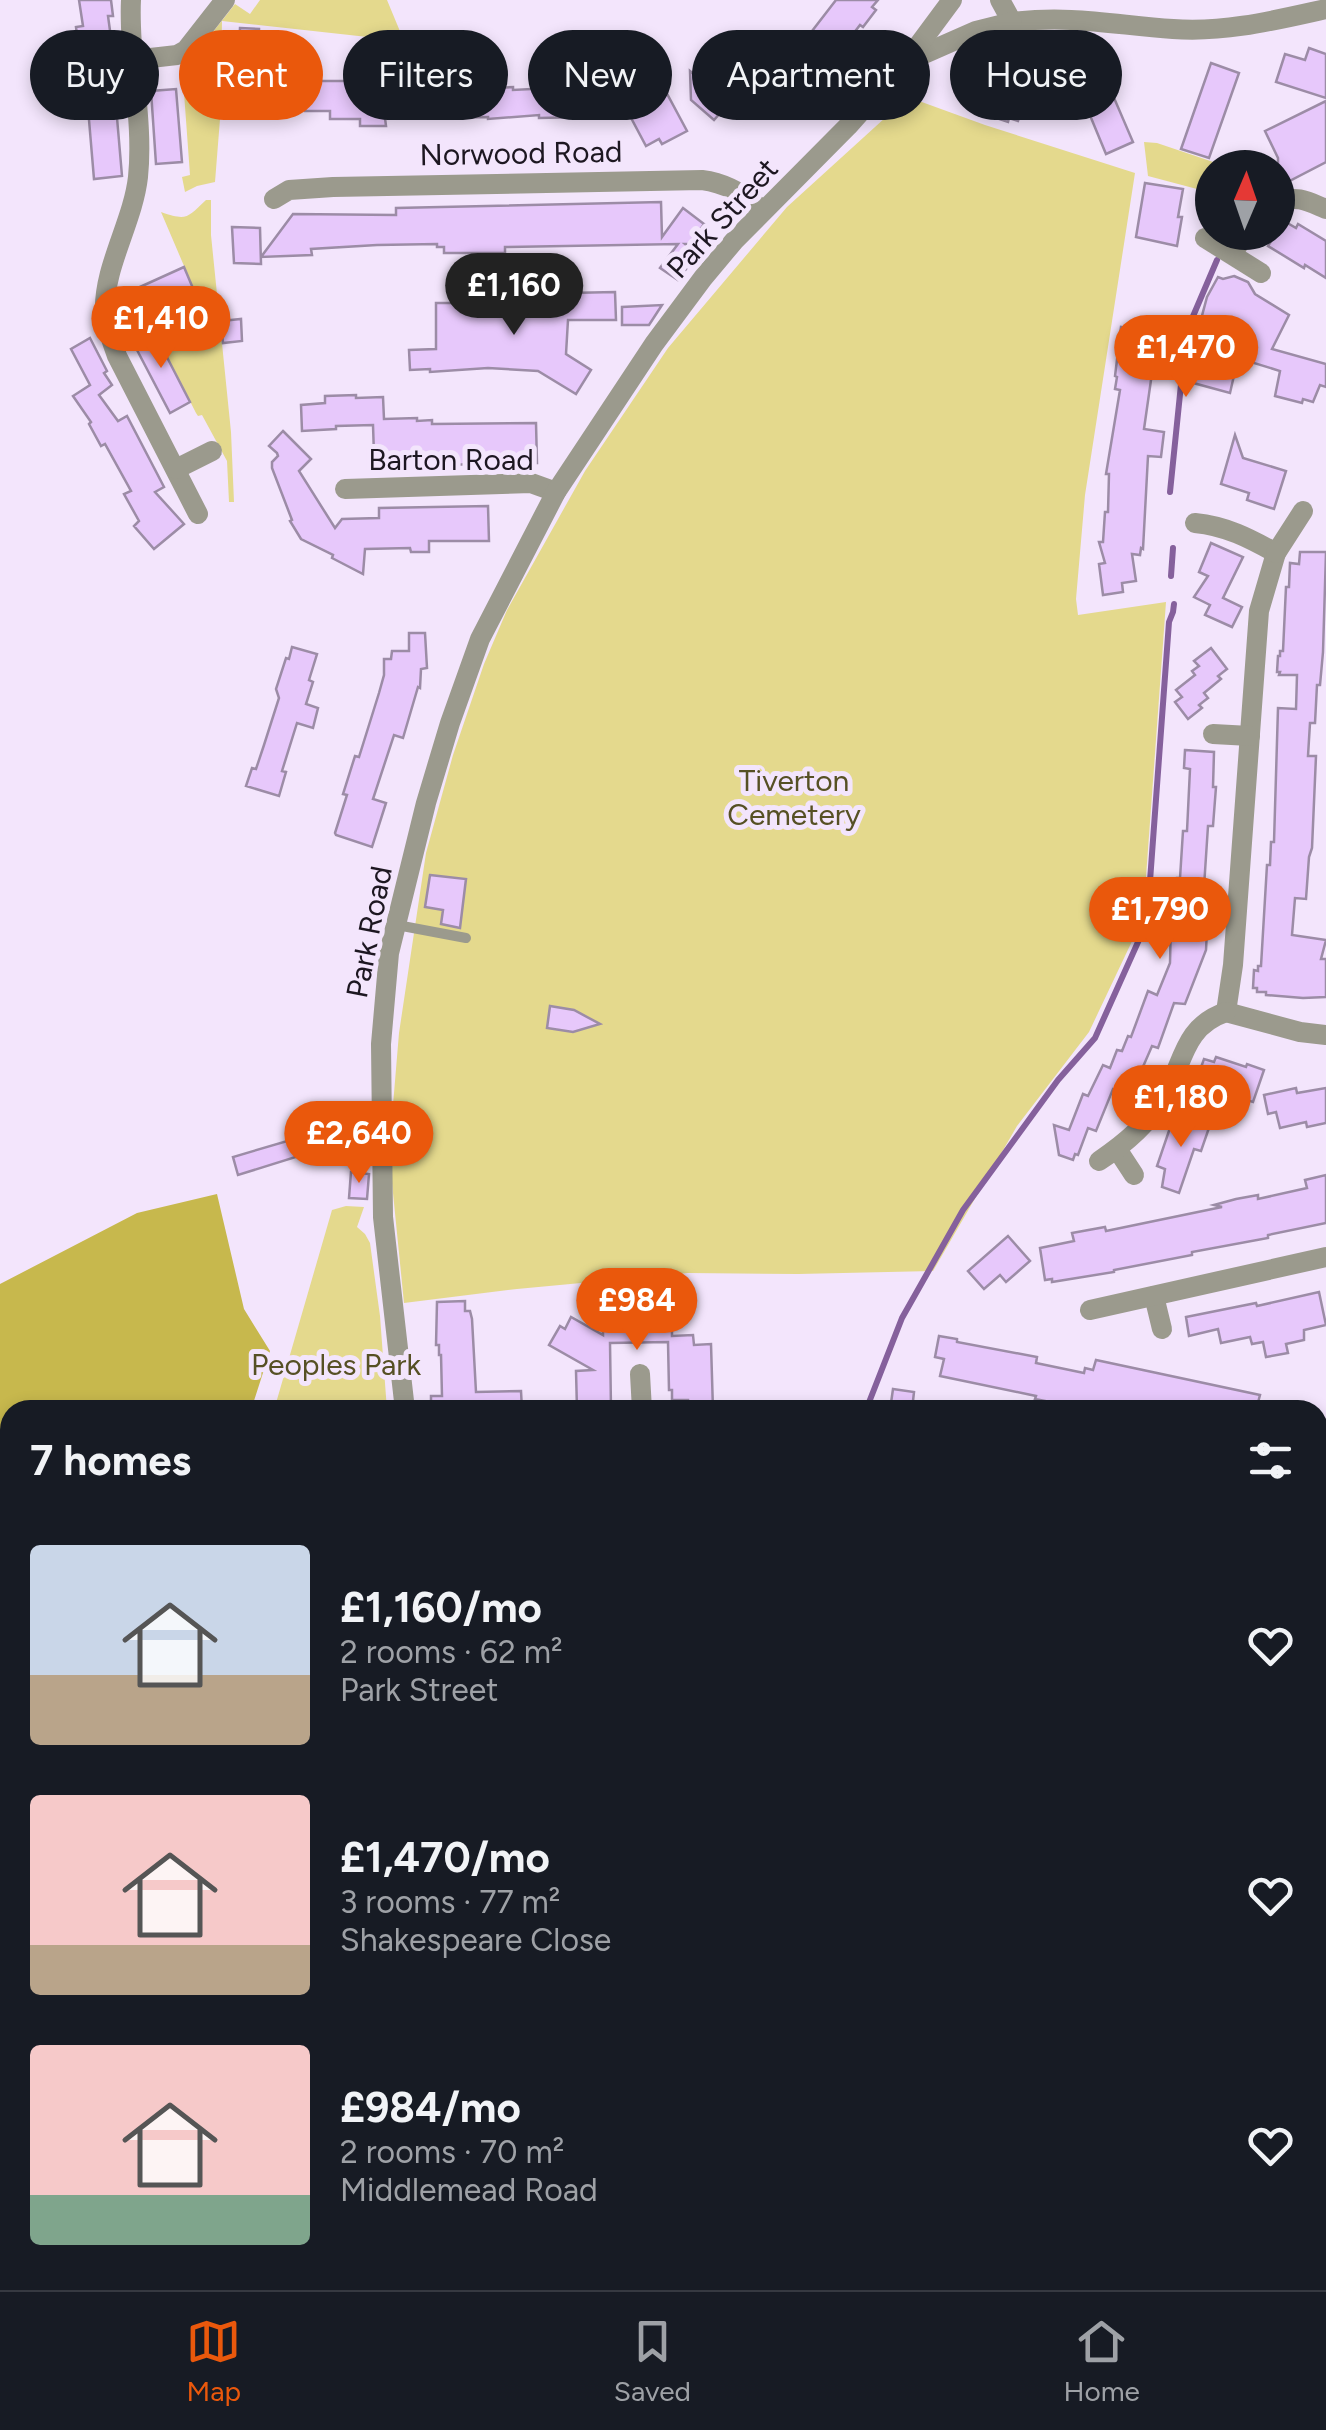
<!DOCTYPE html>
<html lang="en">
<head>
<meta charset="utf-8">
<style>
  :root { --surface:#171b24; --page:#20242c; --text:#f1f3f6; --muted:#9ea1a6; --line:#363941; --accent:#ea580c }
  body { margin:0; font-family:Figtree,sans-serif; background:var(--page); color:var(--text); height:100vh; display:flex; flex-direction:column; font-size:38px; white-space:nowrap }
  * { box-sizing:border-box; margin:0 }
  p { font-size:32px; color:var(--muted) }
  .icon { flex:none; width:55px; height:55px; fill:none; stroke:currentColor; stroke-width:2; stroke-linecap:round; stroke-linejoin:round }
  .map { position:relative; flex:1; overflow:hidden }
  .side { position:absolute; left:0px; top:1400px; width:1328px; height:890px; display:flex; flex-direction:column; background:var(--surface); border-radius:30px 30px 0 0; box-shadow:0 5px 15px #0003 }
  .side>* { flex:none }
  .guide { position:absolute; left:30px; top:30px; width:1268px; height:90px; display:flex; gap:20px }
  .needle { width:65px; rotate:2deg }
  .buttons { position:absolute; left:1195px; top:150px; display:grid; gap:20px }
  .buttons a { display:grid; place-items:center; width:100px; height:100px; border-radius:50%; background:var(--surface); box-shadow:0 5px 15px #0003; font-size:50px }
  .price { position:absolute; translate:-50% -85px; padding:0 22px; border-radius:35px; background:var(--accent); color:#fff; font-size:32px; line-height:65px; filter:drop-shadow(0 2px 5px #0008) }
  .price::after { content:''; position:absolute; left:50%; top:60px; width:30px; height:22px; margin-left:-15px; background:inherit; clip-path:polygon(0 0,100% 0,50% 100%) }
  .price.active { background:#222; color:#fff }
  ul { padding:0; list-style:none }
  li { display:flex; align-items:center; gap:30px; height:250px; padding:0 30px }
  li span { display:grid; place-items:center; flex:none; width:280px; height:200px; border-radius:10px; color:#555 }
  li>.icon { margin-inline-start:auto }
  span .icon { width:120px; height:120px; fill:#fffc; stroke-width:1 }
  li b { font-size:42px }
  h2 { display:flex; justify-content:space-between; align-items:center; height:120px; padding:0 30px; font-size:42px }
  .tag { padding:0 35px; border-radius:45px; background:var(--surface); box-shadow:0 5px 15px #0003; font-size:35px; line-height:90px }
  .tag.active { background:var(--accent); color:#fff }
  .dock { display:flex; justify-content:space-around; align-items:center; height:140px; border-top:2px solid var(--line); background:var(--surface); font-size:28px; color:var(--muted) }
  .dock a { display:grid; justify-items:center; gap:5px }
  .dock .active { color:var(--accent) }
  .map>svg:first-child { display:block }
  .green { fill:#e4d98d }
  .forest { fill:#c7b84d }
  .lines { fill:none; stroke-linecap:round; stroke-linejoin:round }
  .stream { stroke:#85609c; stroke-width:6 }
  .building { fill:#e7c8fb; stroke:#9c8ca6; stroke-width:2.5 }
  .lane { stroke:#9b9a8d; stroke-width:10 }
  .street { stroke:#9b9a8d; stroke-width:20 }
  .labels { text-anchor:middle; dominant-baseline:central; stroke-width:10; stroke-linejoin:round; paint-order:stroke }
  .street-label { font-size:30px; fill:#1d1721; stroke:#f3e5fc }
  .park-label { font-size:30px; fill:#565024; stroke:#f3e5fc }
</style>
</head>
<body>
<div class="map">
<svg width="1326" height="2290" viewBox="0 0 1326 2290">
  <rect width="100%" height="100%" fill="#f3e5fc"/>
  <g class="green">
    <polygon points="260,0 387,0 404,41 222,21 220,119 215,182 197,186 185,192 182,177 190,175 183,79 202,75 194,56 235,4 250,14"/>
    <polygon points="908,97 985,125 1135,173 1085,495 1076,599 1078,615 1166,602 1143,918 1089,1032 1017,1126 933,1271 798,1274 688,1273 517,1289 404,1303 389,1153 399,1033 426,853 453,755 484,664 507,610 585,471 668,348 787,207"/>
    <polygon points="1144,142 1157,143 1228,167 1212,168 1212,193 1148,176"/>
    <path d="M206,200H211V235L231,432L234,502H229L227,461L202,415L198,416L196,413L160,342L194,328L199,301L161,212C187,221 187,218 206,200Z"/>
    <polygon points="346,1206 364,1207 357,1227 365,1234 370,1243 380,1316 387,1410 274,1410 332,1210"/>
    <polygon points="10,1887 10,2079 0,2077 0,1922"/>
  </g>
  <polygon class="forest" points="217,1194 244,1309 270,1351 251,1410 10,1410 10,1796 0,1838 0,1284 137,1213"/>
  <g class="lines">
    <g class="stream">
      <polyline points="1188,337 1191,321 1217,260"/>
      <polyline points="1170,492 1184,355"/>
      <polyline points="1171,576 1173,548"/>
      <polyline points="866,1410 902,1318 963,1210 1058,1080 1095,1038 1147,922 1169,622 1173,612 1174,604"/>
      <polyline points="914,2290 916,2280"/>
    </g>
  </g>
  <g class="building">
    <polygon points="79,0 111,0 113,16 108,16 115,67 82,71 76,27 83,26"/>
    <polygon points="836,0 878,0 872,7 876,10 863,27 860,25 820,77 792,57"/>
    <polygon points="240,28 259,29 259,41 262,41 262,53 273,53 270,95 237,93"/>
    <polygon points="1309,48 1326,54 1326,98 1276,82 1285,54 1305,60"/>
    <polygon points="738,53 740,55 741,53 764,73 735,107 729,103 714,120 691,100 690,71 709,87"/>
    <polygon points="1096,56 1133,142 1106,154 1070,67"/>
    <polygon points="1211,63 1239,73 1209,158 1181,149"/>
    <polygon points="994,70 1022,79 1015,101 1024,103 1018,121 1009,118 1008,122 981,113"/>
    <polygon points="629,74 631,108 665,90 687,131 662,144 659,139 646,146 630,116 539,118 539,115 488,119 488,117 448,118 448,112 411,114 411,117 385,118 386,126 360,126 360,119 330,119 330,111 305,111 305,81 357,81 357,87 461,88 461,90 513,87 513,90 590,86 589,76"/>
    <polygon points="176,89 182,162 156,164 151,91"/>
    <polygon points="1326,101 1326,162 1278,187 1278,158 1265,131"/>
    <polygon points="116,106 122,176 94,179 88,108"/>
    <polygon points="1145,183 1183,189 1178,217 1182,217 1177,246 1136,237"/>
    <polygon points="661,202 662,237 683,208 704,224 690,244 685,244 697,254 678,280 660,268 678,244 505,247 505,253 444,253 444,247 437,247 437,244 377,245 311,249 312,255 261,257 293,214 396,215 396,208"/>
    <polygon points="1284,221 1296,228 1298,224 1326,241 1326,278 1305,265 1304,268 1268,246"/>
    <polygon points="232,227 260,228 261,264 234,263"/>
    <polygon points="184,267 195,293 130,322 120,296"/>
    <polygon points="1234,276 1248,282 1255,294 1289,315 1272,349 1326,364 1326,387 1320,385 1313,402 1303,399 1302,403 1275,396 1280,371 1238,358 1230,393 1186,381 1190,364 1154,359 1144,429 1164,432 1161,457 1148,456 1143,549 1141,548 1140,555 1132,554 1136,581 1122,583 1123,592 1103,595 1099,564 1105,563 1099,542 1103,542 1105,512 1108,512 1109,474 1106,474 1120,390 1115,389 1117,377 1115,376 1121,327 1142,330 1143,320 1164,323 1163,333 1196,338 1207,297 1218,277 1223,279"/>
    <polygon points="615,292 616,320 568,320 566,354 591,370 576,394 538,371 488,368 430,372 430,369 410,370 409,350 436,349 436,303 469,303 469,311 531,311 531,305 569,303 569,293"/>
    <polygon points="662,305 649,325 622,325 622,307"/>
    <polygon points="241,319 242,341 223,343 221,321"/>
    <polygon points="153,330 190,402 170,413 137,350 137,346 141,344 135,332"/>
    <polygon points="90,338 107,371 104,373 112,385 99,395 118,421 127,416 164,487 155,492 184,524 154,549 134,526 139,521 124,494 131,491 105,444 101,446 89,424 91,422 73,396 90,385 71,349"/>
    <polygon points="356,395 356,398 383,397 384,419 417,418 417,421 432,420 432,424 536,423 537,463 511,464 511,458 474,460 474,464 449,465 449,462 435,462 435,460 384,462 384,459 375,459 374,455 373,425 336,426 336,429 302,431 301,405 325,403 325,396"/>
    <polygon points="283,431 311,459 299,471 335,528 342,519 379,518 379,508 488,506 489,541 429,541 429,552 411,552 410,548 365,549 363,574 332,558 333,555 301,539 290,521 292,520 272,468 272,462 278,456 277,453 269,446"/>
    <polygon points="1235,435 1243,458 1286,471 1274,509 1247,500 1249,493 1221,484"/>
    <polygon points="1211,543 1243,557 1223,598 1242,607 1232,627 1205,615 1210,605 1194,597 1208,576 1199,572"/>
    <polygon points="1300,552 1326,552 1323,652 1320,685 1317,685 1315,723 1310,723 1308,756 1316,756 1312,848 1309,857 1306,899 1295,898 1292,935 1326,940 1321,959 1326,959 1326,997 1303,998 1266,995 1266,992 1257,992 1257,988 1253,988 1254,970 1258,971 1258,966 1261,966 1267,865 1270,865 1271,842 1274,842 1278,708 1296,709 1297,675 1279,675 1280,672 1277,672 1278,656 1280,656 1280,651 1283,651 1286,587 1289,587 1290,563 1299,564"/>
    <polygon points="409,633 425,633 427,668 421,669 420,688 418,687 403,738 394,735 373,799 386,803 372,847 336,835 335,833 347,795 343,794 355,756 359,757 379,693 384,675 384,659 391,659 392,651 409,651"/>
    <polygon points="292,647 317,654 309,680 313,682 306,704 318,708 313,728 297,723 282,771 286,772 279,796 246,786 252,768 256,769 264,745 279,698 276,689 286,658 289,659"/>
    <polygon points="1211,648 1227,669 1218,676 1221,679 1204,693 1208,698 1199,705 1202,708 1188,719 1175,702 1182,697 1176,690 1195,675 1192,671 1199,666 1194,661"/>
    <polygon points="1185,750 1214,752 1213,787 1216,787 1213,826 1208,826 1203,902 1202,929 1207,930 1206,950 1185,1004 1174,1003 1158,1048 1152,1046 1132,1092 1129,1095 1113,1089 1096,1131 1088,1128 1078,1155 1075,1154 1073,1160 1059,1155 1054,1125 1069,1130 1083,1094 1088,1096 1103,1065 1110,1068 1117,1050 1122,1051 1128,1036 1131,1037 1148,991 1157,995 1170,963 1171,920 1174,920 1177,878 1180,878 1183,831 1187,831 1190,769 1184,768"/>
    <polygon points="430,875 466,879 460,928 441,924 443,910 425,907"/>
    <polygon points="550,1006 574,1010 600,1024 573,1032 547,1028"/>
    <polygon points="1216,1057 1246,1067 1247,1064 1264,1070 1253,1102 1195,1084 1204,1059 1214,1062"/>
    <polygon points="1296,1088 1297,1093 1326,1088 1326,1123 1307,1127 1306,1122 1280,1128 1276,1112 1268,1114 1264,1095"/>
    <polygon points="1178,1114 1210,1125 1201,1151 1194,1149 1179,1193 1162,1187 1165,1169 1157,1166 1172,1122 1174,1123"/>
    <polygon points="294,1139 299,1156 238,1175 233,1157"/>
    <polygon points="351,1172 369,1174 367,1199 349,1198"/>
    <polygon points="1326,1175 1326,1223 1268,1235 1268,1238 1192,1252 1192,1255 1114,1270 1114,1272 1052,1282 1052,1279 1045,1280 1040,1248 1074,1241 1072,1233 1105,1227 1106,1231 1222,1207 1214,1205 1236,1199 1258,1195 1258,1199 1307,1188 1305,1180"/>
    <polygon points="1008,1236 1030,1261 1006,1282 1000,1275 984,1289 968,1271"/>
    <polygon points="646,1292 672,1292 672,1336 693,1335 694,1345 711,1344 713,1410 688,1410 688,1400 672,1400 672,1390 669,1390 668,1342 610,1343 611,1409 577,1410 576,1371 593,1370 549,1345 560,1326 565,1329 571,1317 603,1335 603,1314 615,1314 615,1303 646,1303"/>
    <polygon points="1319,1292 1326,1325 1304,1330 1304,1340 1286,1344 1288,1353 1266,1357 1263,1342 1252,1344 1250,1337 1221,1343 1218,1329 1189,1336 1186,1317 1256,1303 1257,1306"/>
    <polygon points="465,1301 465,1311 470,1311 472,1319 476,1392 521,1391 522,1410 431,1410 431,1396 442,1396 441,1355 439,1355 439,1345 436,1345 437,1302"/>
    <polygon points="939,1336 957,1339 957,1342 1037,1357 1036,1363 1084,1373 1085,1368 1093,1370 1096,1360 1260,1395 1256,1410 1114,1410 1078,1403 1078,1405 1070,1404 1070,1406 1035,1399 1036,1396 940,1376 944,1359 935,1357"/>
    <polygon points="893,1389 914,1392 912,1410 890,1410"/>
  </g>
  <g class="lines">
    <g class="lane">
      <polyline points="397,925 466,938"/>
      <polyline points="724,2290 727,2280"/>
    </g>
    <g class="street">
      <path d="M131,0C128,59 144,118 138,177C133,222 103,268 105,312C106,328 112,341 117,356L198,514"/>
      <path d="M1000,0L1012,22C1072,15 1115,25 1173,29C1225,33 1276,20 1326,9"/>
      <polyline points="912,54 926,53 976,31 1012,22"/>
      <polyline points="133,60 177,55 186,50 225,0"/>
      <path d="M274,199L289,190L333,187L702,180C726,183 745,194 763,211"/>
      <path d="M1278,202C1298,195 1307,201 1326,209"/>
      <polyline points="1205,238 1261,273"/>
      <polyline points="1232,253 1248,232"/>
      <polyline points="176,469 212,451"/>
      <polyline points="345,489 531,483 556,492"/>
      <path d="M1195,523C1226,526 1249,538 1276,553L1259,611L1233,965L1226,1012"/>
      <polyline points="1276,553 1303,511"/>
      <polyline points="1213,734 1250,736"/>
      <polyline points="1226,1012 1300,1032 1326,1035"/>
      <polyline points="1117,1149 1134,1175"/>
      <path d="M1099,1161C1123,1145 1148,1124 1163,1099C1184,1064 1182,1027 1226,1012"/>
      <polyline points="1154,1296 1162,1329"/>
      <polyline points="1090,1310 1326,1257"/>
      <polyline points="640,1374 642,1410"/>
      <polyline points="405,1410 383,1217 381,1044 389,953 426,803 450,723 480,639 556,492 654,344 703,278 734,241 848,126 912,54 952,0"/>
      <polyline points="1318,1491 1326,1493"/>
      <polyline points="1318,1845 1326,1845"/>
      <polyline points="1326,2144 1323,2188 1326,2234"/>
      <polyline points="532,2290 534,2280"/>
    </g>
  </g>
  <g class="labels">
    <g class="street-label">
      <text transform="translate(521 153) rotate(-1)">Norwood Road</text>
      <text transform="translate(722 218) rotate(-48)">Park Street</text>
      <text x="451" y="459">Barton Road</text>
      <text transform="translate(369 932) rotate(-79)">Park Road</text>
    </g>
    <g class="park-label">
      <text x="794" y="780">Tiverton<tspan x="794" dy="34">Cemetery</tspan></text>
      <text x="336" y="1364">Peoples Park</text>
    </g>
  </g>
</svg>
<div class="buttons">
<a><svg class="needle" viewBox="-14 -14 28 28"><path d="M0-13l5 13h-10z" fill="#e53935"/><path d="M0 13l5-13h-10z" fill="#9ea1a6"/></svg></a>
</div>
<b class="price active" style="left:514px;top:338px">£1,160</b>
<b class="price" style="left:161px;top:371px">£1,410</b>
<b class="price" style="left:1186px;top:400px">£1,470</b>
<b class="price" style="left:1160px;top:962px">£1,790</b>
<b class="price" style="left:1181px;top:1150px">£1,180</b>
<b class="price" style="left:359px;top:1186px">£2,640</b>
<b class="price" style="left:637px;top:1353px">£984</b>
<div class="guide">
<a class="tag">Buy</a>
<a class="tag active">Rent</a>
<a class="tag">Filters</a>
<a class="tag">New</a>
<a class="tag">Apartment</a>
<a class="tag">House</a>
</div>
<section class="side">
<h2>7 homes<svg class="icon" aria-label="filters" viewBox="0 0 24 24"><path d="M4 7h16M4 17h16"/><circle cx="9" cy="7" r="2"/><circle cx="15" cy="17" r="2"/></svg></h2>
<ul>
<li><span style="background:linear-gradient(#c9d6e8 65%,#b9a48a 0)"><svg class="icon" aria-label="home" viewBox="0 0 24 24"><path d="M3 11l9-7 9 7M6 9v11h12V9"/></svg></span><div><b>£1,160/mo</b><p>2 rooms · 62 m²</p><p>Park Street</p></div><svg class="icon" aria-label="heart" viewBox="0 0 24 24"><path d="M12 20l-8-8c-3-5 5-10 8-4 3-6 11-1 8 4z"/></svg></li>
<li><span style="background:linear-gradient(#f6c9c9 75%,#b9a48a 0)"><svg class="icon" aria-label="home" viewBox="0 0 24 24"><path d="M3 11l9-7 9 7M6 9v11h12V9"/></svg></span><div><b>£1,470/mo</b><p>3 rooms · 77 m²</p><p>Shakespeare Close</p></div><svg class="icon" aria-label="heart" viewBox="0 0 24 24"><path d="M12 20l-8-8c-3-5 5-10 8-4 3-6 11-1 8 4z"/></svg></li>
<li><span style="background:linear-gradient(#f6c9c9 75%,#7fa58c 0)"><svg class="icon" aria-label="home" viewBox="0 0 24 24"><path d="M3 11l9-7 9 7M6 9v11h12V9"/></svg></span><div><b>£984/mo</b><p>2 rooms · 70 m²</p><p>Middlemead Road</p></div><svg class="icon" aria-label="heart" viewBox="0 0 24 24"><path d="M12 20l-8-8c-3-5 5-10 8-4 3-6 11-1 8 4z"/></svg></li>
</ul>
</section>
</div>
<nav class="dock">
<a class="active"><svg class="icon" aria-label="map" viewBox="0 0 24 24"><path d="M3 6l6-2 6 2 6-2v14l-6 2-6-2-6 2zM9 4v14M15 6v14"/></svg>Map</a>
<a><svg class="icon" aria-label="saved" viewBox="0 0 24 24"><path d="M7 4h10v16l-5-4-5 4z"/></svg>Saved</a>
<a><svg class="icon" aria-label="home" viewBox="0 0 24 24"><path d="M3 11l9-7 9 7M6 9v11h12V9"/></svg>Home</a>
</nav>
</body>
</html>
